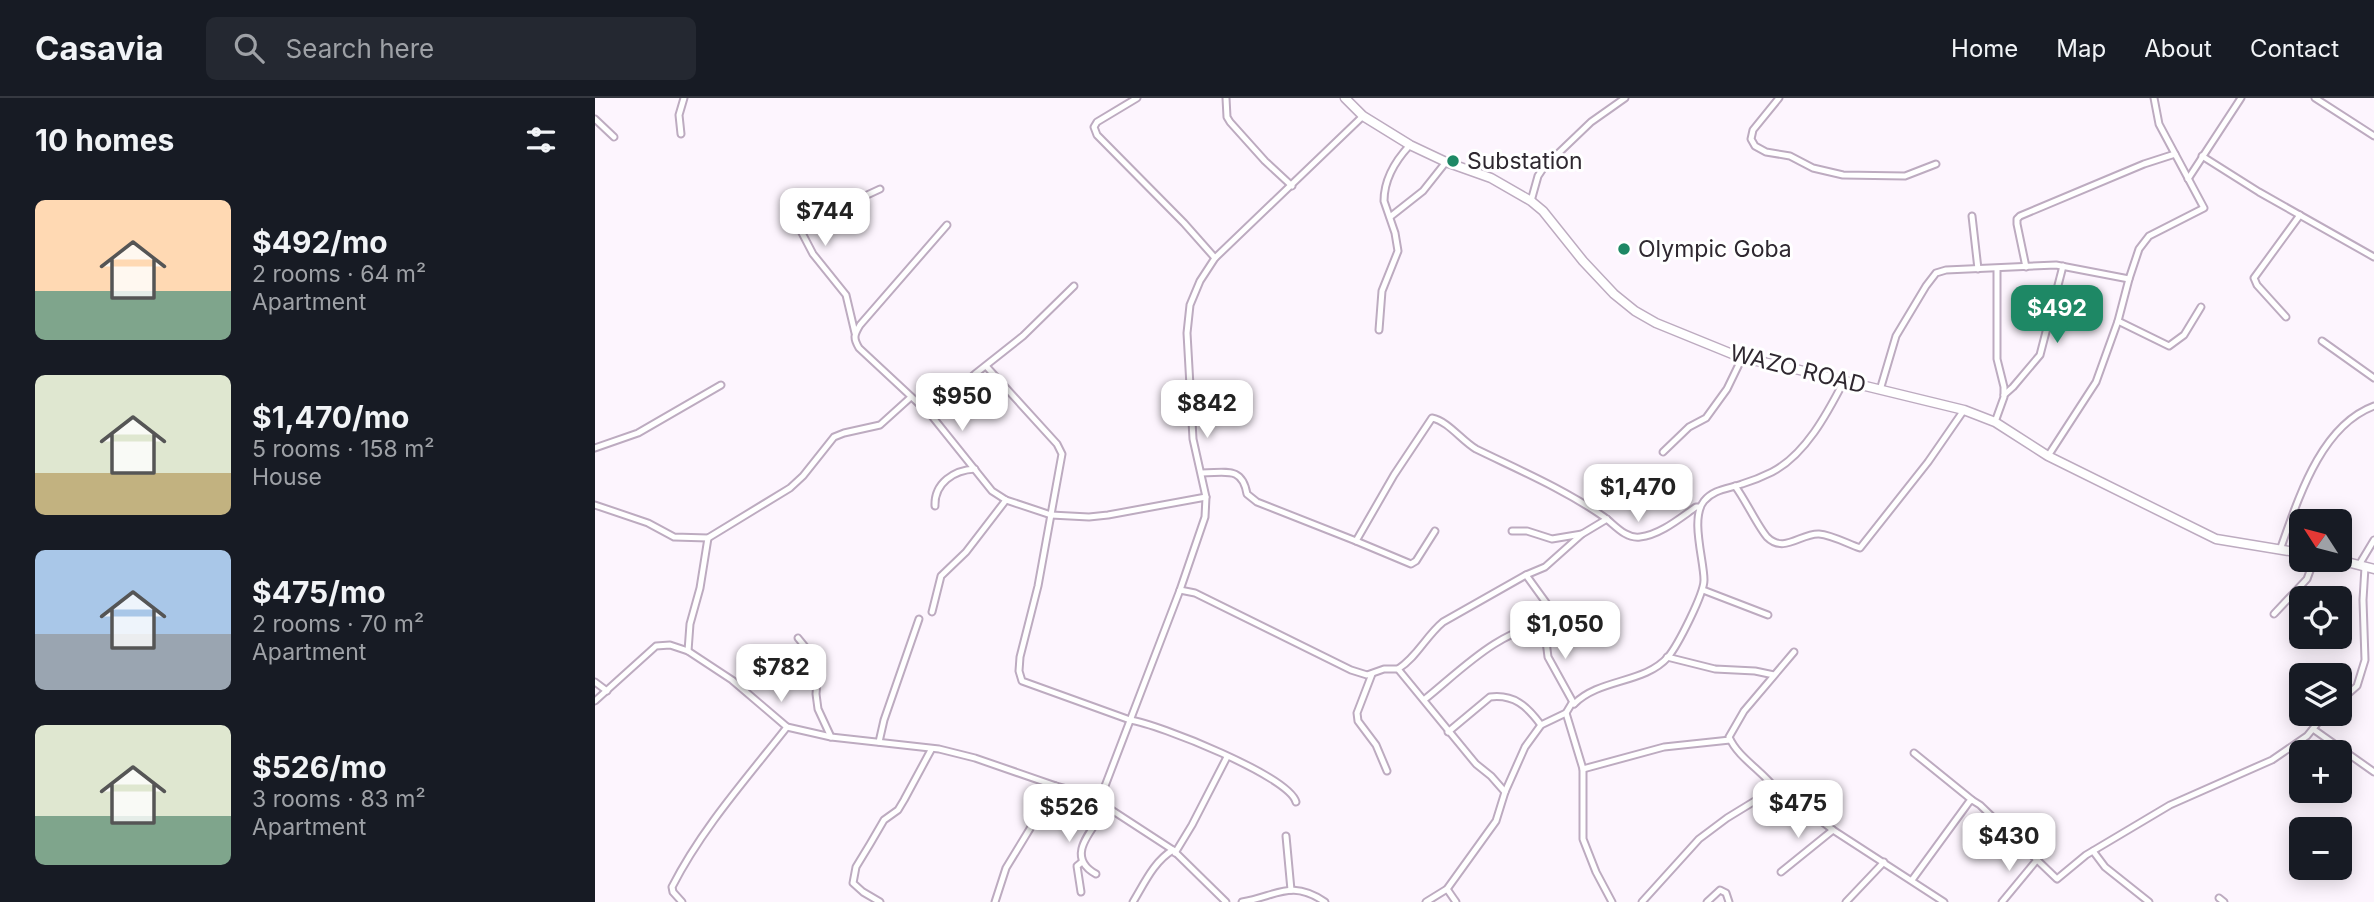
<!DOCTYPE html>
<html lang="en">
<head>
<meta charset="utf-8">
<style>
  :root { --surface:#171b24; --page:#242831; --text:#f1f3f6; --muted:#9ea1a6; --line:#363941; --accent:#1e8865 }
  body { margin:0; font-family:Inter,sans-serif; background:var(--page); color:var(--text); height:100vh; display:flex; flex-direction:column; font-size:26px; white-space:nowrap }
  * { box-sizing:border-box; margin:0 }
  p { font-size:23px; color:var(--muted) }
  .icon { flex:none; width:38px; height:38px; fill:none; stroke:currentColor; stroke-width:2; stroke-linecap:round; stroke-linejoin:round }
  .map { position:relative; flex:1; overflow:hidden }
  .drawer { display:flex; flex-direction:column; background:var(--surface); width:595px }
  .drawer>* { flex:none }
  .needle { width:46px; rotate:306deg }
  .controls { position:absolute; left:1694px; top:411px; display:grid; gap:14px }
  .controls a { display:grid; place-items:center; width:63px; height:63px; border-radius:10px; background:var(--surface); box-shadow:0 4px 18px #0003; font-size:35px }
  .price { position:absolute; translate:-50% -60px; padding:0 16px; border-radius:14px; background:#fff; color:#222; font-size:23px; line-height:46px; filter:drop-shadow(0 2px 4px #0008) }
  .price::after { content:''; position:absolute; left:50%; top:42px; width:21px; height:16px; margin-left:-10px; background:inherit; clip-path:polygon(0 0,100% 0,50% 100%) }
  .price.active { background:var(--accent); color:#fff }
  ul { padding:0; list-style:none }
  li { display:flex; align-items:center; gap:21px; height:175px; padding:0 35px }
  li span { display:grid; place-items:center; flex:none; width:196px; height:140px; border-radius:10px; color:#555 }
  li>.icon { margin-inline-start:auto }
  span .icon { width:84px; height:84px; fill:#fffc; stroke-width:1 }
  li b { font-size:30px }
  h2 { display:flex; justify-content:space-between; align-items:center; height:84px; padding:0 35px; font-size:30px }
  header { display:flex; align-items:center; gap:42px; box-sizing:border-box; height:98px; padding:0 35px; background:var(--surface); border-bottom:2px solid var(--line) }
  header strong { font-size:33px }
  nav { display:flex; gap:38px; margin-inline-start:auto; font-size:24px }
  .search { width:490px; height:63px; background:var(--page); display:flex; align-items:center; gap:18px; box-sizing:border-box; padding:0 24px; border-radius:10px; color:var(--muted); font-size:26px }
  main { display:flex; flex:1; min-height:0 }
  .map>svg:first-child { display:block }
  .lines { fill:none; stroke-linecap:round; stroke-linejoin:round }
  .street-casing { stroke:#bdabc0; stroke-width:9 }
  .secondary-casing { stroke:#bdabc0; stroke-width:11 }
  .street { stroke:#fff; stroke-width:5 }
  .secondary { stroke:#fff; stroke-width:8 }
  .poi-dot { fill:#1e8865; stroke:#fff; stroke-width:2.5 }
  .labels { text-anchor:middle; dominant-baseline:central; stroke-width:6; stroke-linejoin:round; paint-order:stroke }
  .poi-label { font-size:23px; fill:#2f2830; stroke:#fff; text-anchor:start }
  .street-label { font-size:23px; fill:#2f2830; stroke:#fff }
</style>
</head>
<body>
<header>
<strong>Casavia</strong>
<div class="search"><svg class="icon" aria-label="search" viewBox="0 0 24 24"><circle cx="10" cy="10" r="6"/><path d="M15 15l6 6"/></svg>Search here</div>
<nav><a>Home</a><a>Map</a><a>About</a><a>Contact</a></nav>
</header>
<main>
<section class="drawer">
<h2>10 homes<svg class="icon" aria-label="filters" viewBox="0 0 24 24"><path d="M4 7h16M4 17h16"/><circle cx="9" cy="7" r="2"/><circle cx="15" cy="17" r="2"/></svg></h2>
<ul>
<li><span style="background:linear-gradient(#ffd9b3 65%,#7fa58c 0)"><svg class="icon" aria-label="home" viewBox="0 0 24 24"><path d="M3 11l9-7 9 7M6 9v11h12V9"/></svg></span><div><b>$492/mo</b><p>2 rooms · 64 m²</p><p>Apartment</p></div></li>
<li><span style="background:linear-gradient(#dfe7d0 70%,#c2b280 0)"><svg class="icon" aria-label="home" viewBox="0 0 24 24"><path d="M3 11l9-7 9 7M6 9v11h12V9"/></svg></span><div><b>$1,470/mo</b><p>5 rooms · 158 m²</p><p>House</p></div></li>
<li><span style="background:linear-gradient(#a9c7e8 60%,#9aa5b1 0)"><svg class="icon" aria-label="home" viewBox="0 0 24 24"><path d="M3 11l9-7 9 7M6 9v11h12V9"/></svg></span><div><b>$475/mo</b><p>2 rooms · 70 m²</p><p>Apartment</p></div></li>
<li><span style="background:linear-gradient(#dfe7d0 65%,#7fa58c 0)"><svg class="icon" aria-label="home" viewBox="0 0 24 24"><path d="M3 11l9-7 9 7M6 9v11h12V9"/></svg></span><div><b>$526/mo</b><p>3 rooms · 83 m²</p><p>Apartment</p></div></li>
</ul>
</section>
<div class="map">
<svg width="1779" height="804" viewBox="0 0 1779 804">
  <rect width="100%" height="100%" fill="#fdf5fe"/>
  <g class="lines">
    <g class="street-casing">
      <g id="street">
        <polyline points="542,0 502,24 499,29 502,37 589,125 620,160"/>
        <polyline points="631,0 632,19 635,24 670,63 697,88"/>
        <polyline points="1184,0 1158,32 1156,41 1160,48 1171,54 1195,58 1218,70 1248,77 1310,78 1341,66"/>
        <polyline points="1720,0 1779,38"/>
        <polyline points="0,21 19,39"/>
        <polyline points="86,36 84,17 89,0"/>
        <polyline points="1607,58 1664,94 1779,159"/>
        <polyline points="1593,81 1646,0"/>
        <polyline points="936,103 943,78 949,69 996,24 1030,0"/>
        <polyline points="1377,118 1383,171"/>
        <polyline points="795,119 828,93 851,64"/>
        <path d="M352,127L265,227C259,237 258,240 264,250L336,317L397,393L411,402L456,417L494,419L513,417L611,399"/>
        <polyline points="1431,169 1422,126 1422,121 1425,118 1549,66 1580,56"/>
        <polyline points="1691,219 1662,187 1659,180 1705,117"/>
        <polyline points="1523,223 1574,248 1589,237 1606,209"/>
        <path d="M784,232L787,193L803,153L800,135L789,103C789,81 800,63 815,47"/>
        <polyline points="260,235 251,197 218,156 206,133 210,126 285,91"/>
        <polyline points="1727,243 1779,280"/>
        <path d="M391,268L462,346L467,356L443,488L425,559L424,573L427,583L535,622C563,626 694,678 701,704"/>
        <polyline points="1285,292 1301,238 1331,188 1341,175 1351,172 1461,167 1534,181"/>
        <polyline points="1409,297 1418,289 1445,257 1468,168"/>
        <polyline points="336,317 380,276 428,238 479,188"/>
        <polyline points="1400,324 1409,299 1409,289 1402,261 1402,171"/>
        <polyline points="0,350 43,335 126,287"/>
        <polyline points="1068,354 1094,329 1111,320 1132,291 1147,260"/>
        <polyline points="1453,358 1501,284 1523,223 1534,181 1544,151 1554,138 1609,110 1564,26 1559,0"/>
        <path d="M607,375C631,375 647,368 652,396L662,404L761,443"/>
        <path d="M1140,388C1150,401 1163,429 1172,439C1189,456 1206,435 1224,436C1237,437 1253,446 1265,450L1333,364L1369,312"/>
        <polyline points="0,407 53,425 79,439 113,440 195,390 208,378 239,339 249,335 285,327 316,299"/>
        <path d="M340,408C339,385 359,372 380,371"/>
        <path d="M840,433L821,463L816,466L761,443L799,377L837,320C853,323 867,343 881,351C924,372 969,391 1009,419C1019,426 1030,441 1045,439C1065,437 1085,420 1101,409H1105"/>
        <polyline points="917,433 932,433 957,441 987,436"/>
        <path d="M1685,452C1703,402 1725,328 1779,308"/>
        <polyline points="1764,467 1779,442"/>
        <polyline points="931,477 952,506 956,519 950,535 953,559 979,606"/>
        <path d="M585,492L600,495L756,572L772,577L789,571H803C822,559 831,538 848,524L931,477L950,469L987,436L1012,421"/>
        <polyline points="1108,492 1173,517"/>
        <polyline points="337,514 346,478 371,454 411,402"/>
        <polyline points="1679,516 1712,481 1719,462"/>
        <polyline points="203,540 216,556 223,569 221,596 223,611 236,639"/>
        <polyline points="93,553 95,526 105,490 113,440"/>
        <polyline points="1072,559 1120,571 1160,573 1179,577"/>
        <polyline points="803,571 881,666 896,678 910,694"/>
        <polyline points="777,576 762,615 763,623 781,647 792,673"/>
        <polyline points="0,584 12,593"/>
        <path d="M830,601C863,575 908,527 953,528"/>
        <polyline points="0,603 61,548 75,547 93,553 137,582 192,629 236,639 344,651 380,660 461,688 498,698 505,701 512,709 578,752 631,804"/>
        <polyline points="1745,603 1762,588 1770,562 1768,502 1770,469"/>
        <polyline points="971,615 988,671 988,741 1001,774 1017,804"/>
        <polyline points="1718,631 1779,674"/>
        <path d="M853,634L895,599C919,596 932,608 946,627"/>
        <polyline points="284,644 289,622 324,521"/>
        <polyline points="1319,655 1377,702"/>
        <polyline points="988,671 1069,649 1135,642"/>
        <path d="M1185,697C1172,675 1144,662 1134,639L1149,613L1199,554"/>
        <polyline points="505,701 585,492 610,419 611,399 598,341 592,235 595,207 605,183 620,160 768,18"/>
        <polyline points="691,738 696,792"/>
        <polyline points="1498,753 1510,769 1554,804"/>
        <polyline points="580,755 597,727 632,659"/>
        <polyline points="1186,774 1238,732"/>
        <path d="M501,776C468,758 499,731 512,709"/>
        <polyline points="1317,782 1374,704 1377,702 1385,707 1462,781 1491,757 1575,707 1677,662 1712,638 1730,616"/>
        <polyline points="852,791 861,804"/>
        <polyline points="486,794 482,768 487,764"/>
        <polyline points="1624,800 1629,804"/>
        <path d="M87,804L78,794L77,789C107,730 152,680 192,629"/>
        <polyline points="285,804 268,794 258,785 261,769 275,746 289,722 303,712 309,702 336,652"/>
        <polyline points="400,804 411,770 461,688"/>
        <path d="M538,804C549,786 559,763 578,752"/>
        <path d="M647,804C682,798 696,781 730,804"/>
        <path d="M831,804L852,791L901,723L910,694L930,649L946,627L971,615L977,605L979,606C1005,580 1049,586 1073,559C1083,547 1109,496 1109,482C1109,462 1095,420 1109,403C1119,391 1133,391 1147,386C1157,383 1167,379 1177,374C1210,357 1232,316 1249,283"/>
        <polyline points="1047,804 1104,741 1132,720 1163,701 1181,697 1200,703 1238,732 1349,804"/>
        <polyline points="1112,804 1125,792 1131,795 1134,804"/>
        <polyline points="1251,804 1289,764"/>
        <polyline points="1407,804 1441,763"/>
      </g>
    </g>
    <g class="secondary-casing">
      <g id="secondary">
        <polyline points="750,0 768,18 815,47 851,64 896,80 936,103 948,113 988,163 1019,196 1040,213 1061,225 1147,260 1188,268 1369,312 1400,324 1453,358 1621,441 1706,455"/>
        <polyline points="1744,462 1779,471"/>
      </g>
    </g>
    <use href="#street" class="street"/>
    <use href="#secondary" class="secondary"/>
  </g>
  <g class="poi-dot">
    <circle cx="858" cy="63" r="7"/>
    <circle cx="1029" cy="151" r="7"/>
  </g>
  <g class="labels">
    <g class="poi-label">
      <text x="872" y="63">Substation</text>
      <text x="1043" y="151">Olympic Goba</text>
    </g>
    <g class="street-label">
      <text transform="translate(1203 271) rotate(14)">WAZO ROAD</text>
    </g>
  </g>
</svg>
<div class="controls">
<a><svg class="needle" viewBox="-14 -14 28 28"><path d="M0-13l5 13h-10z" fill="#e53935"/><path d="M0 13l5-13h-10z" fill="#9ea1a6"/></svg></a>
<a><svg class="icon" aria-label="locate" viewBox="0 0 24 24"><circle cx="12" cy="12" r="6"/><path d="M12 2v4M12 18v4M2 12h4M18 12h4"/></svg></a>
<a><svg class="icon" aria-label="layers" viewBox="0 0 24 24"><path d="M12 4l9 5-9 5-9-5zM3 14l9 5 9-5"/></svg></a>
<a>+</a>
<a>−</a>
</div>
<b class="price" style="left:230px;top:150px">$744</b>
<b class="price active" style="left:1462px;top:247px">$492</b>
<b class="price" style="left:367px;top:335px">$950</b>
<b class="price" style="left:612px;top:342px">$842</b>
<b class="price" style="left:1043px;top:426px">$1,470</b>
<b class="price" style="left:970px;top:563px">$1,050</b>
<b class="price" style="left:186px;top:606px">$782</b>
<b class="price" style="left:1203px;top:742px">$475</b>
<b class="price" style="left:474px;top:746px">$526</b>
<b class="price" style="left:1414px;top:775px">$430</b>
</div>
</main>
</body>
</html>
